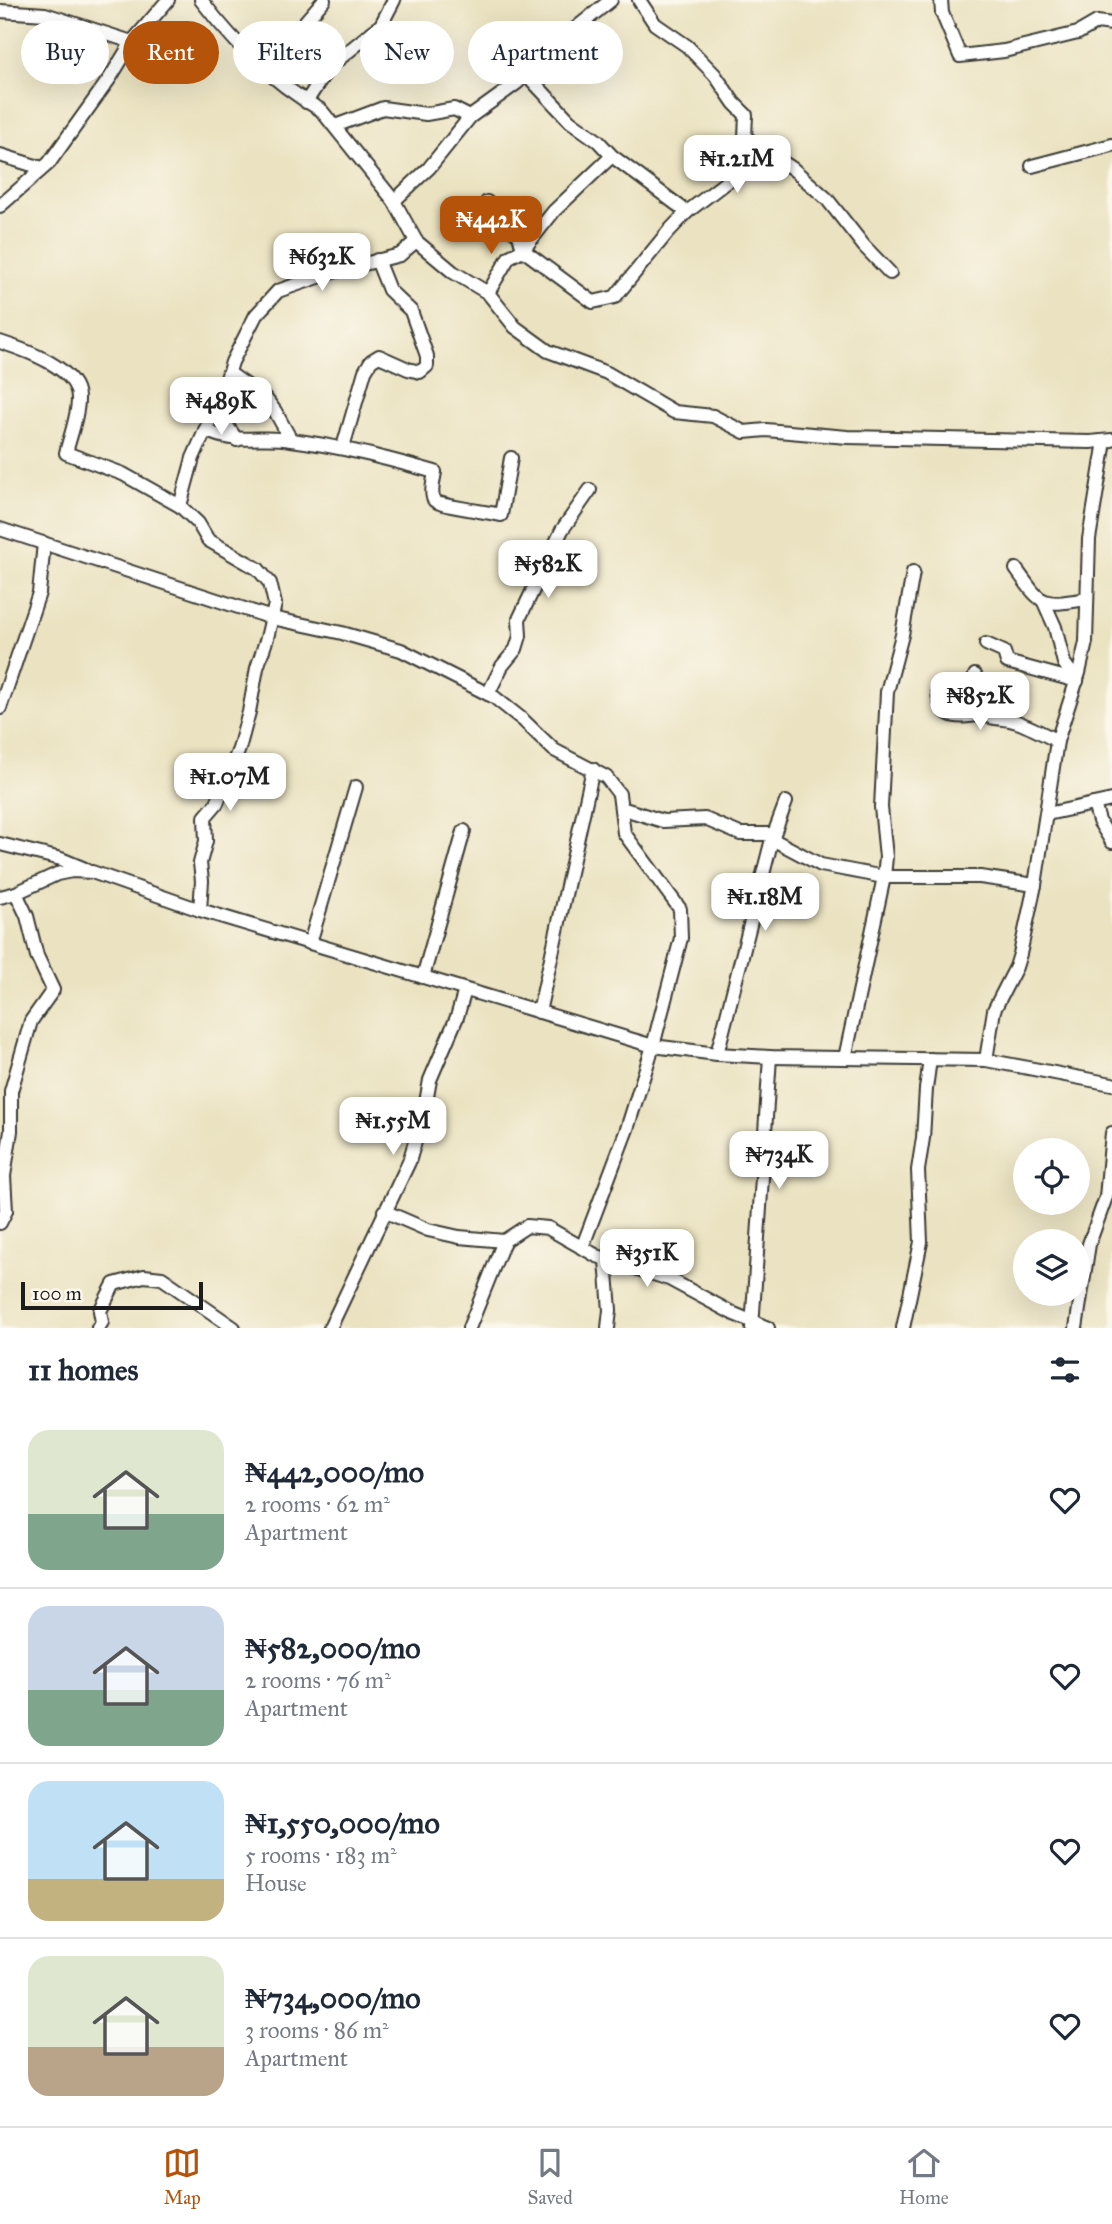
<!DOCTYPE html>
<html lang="en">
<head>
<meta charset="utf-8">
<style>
  :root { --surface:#fff; --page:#f6f6f7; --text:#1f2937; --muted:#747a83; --line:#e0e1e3; --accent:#b45309 }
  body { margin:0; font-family:"IM FELL Great Primer",serif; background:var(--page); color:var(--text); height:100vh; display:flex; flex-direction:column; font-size:26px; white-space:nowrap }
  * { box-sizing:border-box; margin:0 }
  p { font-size:23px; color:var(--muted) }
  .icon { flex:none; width:38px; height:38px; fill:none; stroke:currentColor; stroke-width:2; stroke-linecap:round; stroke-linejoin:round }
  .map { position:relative; height:1328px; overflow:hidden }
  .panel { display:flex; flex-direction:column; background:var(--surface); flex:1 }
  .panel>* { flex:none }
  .guide { position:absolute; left:21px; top:21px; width:700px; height:63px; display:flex; gap:14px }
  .tools { position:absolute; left:1013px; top:1138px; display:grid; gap:14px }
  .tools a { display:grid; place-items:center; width:77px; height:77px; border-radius:50%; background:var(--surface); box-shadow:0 7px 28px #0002; font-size:35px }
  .scale { position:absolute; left:21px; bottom:18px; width:182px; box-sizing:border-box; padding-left:7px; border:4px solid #1c1c1c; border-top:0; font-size:19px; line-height:24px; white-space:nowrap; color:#1c1c1c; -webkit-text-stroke:5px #fbf7ec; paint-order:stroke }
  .price { position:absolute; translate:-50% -60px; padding:0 16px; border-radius:14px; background:#fff; color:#222; font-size:23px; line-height:46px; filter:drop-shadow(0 2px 4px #0008) }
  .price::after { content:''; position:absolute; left:50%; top:42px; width:21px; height:16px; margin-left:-10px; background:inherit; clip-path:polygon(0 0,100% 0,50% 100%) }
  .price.current { background:var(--accent); color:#fff }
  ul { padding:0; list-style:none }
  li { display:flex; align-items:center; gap:21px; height:175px; padding:0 28px }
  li+li { border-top:2px solid var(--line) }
  li span { display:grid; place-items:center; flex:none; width:196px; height:140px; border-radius:21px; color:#555 }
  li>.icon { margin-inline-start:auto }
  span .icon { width:84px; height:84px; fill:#fffc; stroke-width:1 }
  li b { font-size:30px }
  h2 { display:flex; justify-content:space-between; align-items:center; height:84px; padding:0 28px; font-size:30px }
  .pill { padding:0 24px; border-radius:32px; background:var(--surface); box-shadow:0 7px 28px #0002; font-size:24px; line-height:63px }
  .pill.current { background:var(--accent); color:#fff }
  .tab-bar { display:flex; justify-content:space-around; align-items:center; height:98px; border-top:2px solid var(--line); background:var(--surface); font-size:19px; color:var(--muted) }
  .tab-bar a { display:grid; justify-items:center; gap:4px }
  .tab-bar .current { color:var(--accent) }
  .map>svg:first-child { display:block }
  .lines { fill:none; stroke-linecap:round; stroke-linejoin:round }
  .street-casing { stroke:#3b3a35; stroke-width:16 }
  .street { stroke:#fff; stroke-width:12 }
</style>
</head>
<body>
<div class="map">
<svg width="1112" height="1328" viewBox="0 0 1112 1328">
  <rect width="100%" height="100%" fill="#fbf7ec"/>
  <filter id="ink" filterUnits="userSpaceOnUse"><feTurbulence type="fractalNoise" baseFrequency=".0143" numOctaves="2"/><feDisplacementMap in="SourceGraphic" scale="14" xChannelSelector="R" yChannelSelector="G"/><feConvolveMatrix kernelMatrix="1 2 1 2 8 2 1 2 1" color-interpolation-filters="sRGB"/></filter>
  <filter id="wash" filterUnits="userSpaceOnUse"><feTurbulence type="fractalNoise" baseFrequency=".00686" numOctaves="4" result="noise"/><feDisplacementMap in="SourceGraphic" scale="28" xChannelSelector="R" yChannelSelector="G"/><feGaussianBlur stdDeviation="1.57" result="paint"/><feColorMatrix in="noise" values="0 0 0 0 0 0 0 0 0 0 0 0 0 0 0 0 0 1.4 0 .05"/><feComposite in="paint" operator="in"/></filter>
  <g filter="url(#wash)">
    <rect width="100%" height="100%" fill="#eae2c0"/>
  </g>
  <g filter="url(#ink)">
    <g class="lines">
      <g class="street-casing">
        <g id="street">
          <path d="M201,0C234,43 274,84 321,110L394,201L416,241L453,272L488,293L515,327L548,351L607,373L674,412L713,416L744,432L766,430L847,437L1090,442L1112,440"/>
          <polyline points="639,0 655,24 687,46 715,75 734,103 746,115 745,137 793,169 827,199 864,246 890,273"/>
          <polyline points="941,0 942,13 960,56 1004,51 1078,33 1097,22 1112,24"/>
          <polyline points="0,11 45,14 132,42"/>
          <polyline points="265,68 324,0"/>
          <polyline points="526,74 570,121 598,141 612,156 554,211 523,250 593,302 615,297 668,232 687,212 612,156"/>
          <polyline points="306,102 329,67 381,25 394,0"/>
          <polyline points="470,117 517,83 570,33 611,0"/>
          <polyline points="335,126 383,108 426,114 454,109 470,117 429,168 394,201"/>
          <polyline points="0,155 42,168"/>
          <polyline points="1032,166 1112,145"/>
          <polyline points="487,202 502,221 519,235 523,250 509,257 488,293"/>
          <polyline points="0,206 49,163 110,78 132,42 168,0"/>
          <polyline points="687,212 730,179 762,148"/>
          <path d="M0,342C25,350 79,368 78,399C78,417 70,436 66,453L123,474L180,506L198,523L208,540L258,569L270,583L275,604L267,638L257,668L249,712L239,749L217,803L205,817L206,841L200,863L202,881L200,910"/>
          <polyline points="229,373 266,399 275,411 291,440"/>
          <polyline points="215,409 237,440"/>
          <path d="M205,430C235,445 260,435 291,440C340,446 388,459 435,472C434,479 430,493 434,500C437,506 490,512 501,515L511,458"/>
          <polyline points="343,447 365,371 371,361 379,356 408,369 420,372 427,366 427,356 411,311 389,290 377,260"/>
          <polyline points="180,506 193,458 224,388 232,362 256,315 278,291 336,271 400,255 416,241"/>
          <polyline points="0,529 272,618 342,633 401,650 494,697 523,720 554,750 606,777 619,794 624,833 680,909 681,938 653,1046 627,1129 582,1248"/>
          <path d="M1016,569C1043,607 1041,606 1087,599"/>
          <polyline points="1043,600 1055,627 1064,663 1077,681"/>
          <polyline points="986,644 1004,652 1007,662 1077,681"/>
          <path d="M975,675L970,699C983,724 995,715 1017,722C1031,727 1044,734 1057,741"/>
          <path d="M938,685C937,718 955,720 982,714"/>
          <polyline points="488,694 502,666 516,649 520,636 519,619 562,530 590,490"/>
          <polyline points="0,708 39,593 44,543"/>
          <polyline points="1094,804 1099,821 1112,842"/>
          <polyline points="621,808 663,821 705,819 740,834 774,834"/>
          <polyline points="1047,814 1112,800"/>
          <polyline points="772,839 821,865 884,877 886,857 881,807 887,692 902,635 913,572"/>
          <polyline points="0,844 61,859 85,869"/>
          <polyline points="0,897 16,893 57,874 72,871 92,872 200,910 653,1046 717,1054 770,1057 986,1060 1112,1084"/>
          <polyline points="310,943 356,787"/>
          <polyline points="423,977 464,831"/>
          <polyline points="539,1012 593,769"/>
          <polyline points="717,1054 772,839 786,802"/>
          <polyline points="845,1058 884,877 980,877 1035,885"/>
          <polyline points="986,1060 994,1010 1016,967 1020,954 1035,885 1057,741 1079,673 1086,642 1089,539 1105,441"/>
          <polyline points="384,1211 428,1230 459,1237 504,1241 527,1226 548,1228 597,1256 669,1279 734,1314 768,1328"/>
          <polyline points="0,1223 6,1211 4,1176 11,1131 11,1091 31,1021 53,990 37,956 27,916 16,893"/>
          <polyline points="606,1260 610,1310 608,1328"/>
          <polyline points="98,1328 102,1322 100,1311 114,1284 144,1276 162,1278 234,1328"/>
          <polyline points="330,1328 409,1162 425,1108 430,1080 457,1017 465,990"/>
          <polyline points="469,1328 504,1241"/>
          <polyline points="752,1328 770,1057"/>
          <polyline points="903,1328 921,1242 918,1170 923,1138 926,1089 930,1059"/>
          <polyline points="1076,1328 1089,1244 1106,1197 1112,1133"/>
        </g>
      </g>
      <use href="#street" class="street"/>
    </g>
  </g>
</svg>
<div class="tools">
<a><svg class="icon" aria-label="locate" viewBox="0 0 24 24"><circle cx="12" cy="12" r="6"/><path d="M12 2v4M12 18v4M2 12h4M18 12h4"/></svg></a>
<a><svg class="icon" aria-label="layers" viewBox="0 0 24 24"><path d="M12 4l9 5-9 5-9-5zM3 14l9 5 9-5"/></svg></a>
</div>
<div class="scale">100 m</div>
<b class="price" style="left:737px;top:195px">₦1.21M</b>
<b class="price current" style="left:491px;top:256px">₦442K</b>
<b class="price" style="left:322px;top:293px">₦632K</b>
<b class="price" style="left:221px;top:437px">₦489K</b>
<b class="price" style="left:548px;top:600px">₦582K</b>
<b class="price" style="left:980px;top:732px">₦852K</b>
<b class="price" style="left:230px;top:813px">₦1.07M</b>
<b class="price" style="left:765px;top:933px">₦1.18M</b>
<b class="price" style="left:393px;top:1157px">₦1.55M</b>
<b class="price" style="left:779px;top:1191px">₦734K</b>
<b class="price" style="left:647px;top:1289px">₦351K</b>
<div class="guide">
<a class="pill">Buy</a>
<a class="pill current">Rent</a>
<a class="pill">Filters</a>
<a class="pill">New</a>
<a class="pill">Apartment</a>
</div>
</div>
<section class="panel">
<h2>11 homes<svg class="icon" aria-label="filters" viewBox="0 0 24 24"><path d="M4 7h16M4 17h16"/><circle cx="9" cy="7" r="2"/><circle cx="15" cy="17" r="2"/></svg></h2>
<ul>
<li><span style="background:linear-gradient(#dfe7d0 60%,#7fa58c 0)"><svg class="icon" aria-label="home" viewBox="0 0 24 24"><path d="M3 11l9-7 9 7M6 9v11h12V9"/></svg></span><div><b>₦442,000/mo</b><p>2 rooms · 62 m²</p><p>Apartment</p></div><svg class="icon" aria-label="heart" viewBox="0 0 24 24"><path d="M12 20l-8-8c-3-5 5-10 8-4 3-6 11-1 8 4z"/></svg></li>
<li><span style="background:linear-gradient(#c9d6e8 60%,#7fa58c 0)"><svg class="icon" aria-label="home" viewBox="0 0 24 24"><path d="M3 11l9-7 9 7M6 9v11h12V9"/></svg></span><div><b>₦582,000/mo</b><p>2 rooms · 76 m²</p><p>Apartment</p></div><svg class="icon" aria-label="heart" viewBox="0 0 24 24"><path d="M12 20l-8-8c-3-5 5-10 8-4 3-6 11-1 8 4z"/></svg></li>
<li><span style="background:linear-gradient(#bfe0f5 70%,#c2b280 0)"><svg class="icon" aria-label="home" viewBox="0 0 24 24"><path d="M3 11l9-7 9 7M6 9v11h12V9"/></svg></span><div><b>₦1,550,000/mo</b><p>5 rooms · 183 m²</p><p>House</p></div><svg class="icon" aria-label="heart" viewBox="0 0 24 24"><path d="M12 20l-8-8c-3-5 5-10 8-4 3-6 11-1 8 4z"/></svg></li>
<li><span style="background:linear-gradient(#dfe7d0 65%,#b9a48a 0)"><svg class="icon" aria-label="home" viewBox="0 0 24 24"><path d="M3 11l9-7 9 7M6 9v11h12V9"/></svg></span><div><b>₦734,000/mo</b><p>3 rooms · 86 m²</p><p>Apartment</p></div><svg class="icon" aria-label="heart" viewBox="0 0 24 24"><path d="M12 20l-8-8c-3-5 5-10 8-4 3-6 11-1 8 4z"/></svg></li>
</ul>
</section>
<nav class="tab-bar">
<a class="current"><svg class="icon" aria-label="map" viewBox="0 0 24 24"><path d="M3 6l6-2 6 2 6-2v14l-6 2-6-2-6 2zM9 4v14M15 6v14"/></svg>Map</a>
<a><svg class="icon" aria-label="saved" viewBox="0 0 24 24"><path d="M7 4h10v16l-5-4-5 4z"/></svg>Saved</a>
<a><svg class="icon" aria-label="home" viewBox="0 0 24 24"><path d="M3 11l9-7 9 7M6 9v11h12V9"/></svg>Home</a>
</nav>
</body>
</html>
